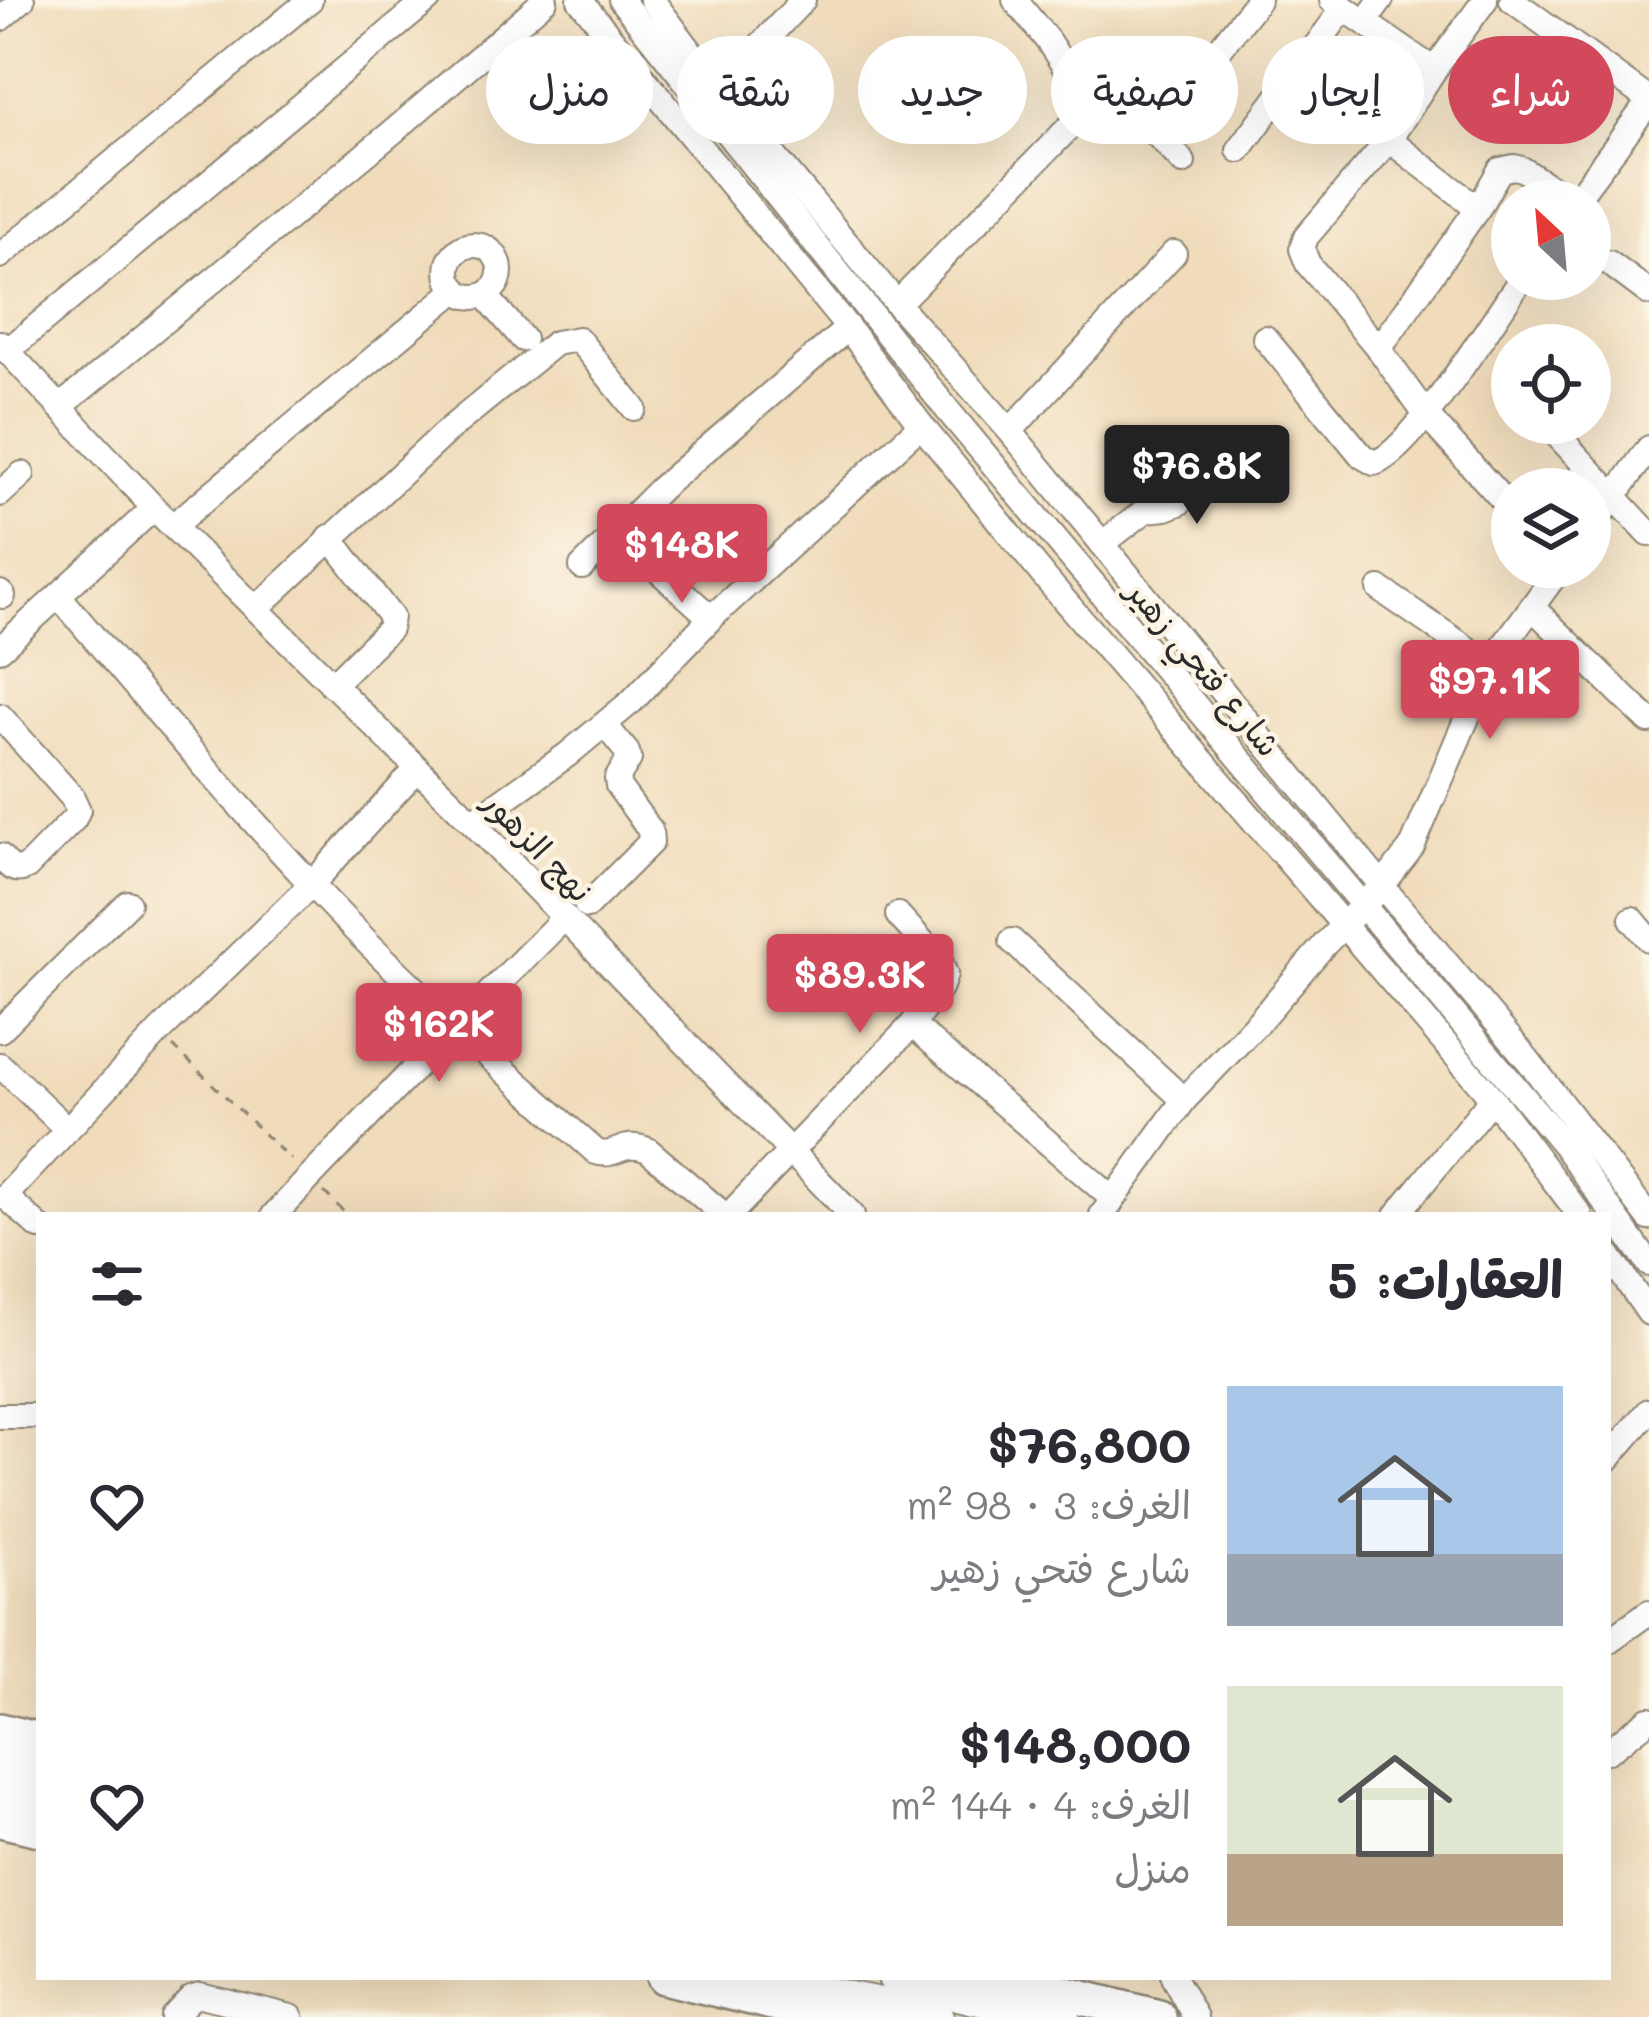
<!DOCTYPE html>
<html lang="ar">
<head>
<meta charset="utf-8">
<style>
  :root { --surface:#fff; --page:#f7f7f7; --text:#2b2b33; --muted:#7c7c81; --accent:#d1495b }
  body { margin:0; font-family:Mali,"Playpen Sans Arabic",sans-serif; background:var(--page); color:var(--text); direction:rtl; height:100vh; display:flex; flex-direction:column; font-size:45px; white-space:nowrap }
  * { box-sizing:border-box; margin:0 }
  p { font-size:39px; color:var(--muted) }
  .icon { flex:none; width:66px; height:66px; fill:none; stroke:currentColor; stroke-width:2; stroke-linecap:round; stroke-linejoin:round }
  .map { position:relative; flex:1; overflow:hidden; direction:ltr }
  .sheet { position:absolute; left:36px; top:1212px; width:1575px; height:768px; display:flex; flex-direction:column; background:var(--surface); border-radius:0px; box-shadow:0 12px 48px #0002; direction:rtl }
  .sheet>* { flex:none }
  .guide { position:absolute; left:36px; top:36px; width:1578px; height:108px; direction:rtl; display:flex; gap:24px }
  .needle { width:78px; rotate:334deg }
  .buttons { position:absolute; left:1491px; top:180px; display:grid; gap:24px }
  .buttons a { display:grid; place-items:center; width:120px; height:120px; border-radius:50%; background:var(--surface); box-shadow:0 12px 48px #0002; font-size:60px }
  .price { position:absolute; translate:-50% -102px; padding:0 27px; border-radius:12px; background:var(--accent); color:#fff; font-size:39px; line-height:78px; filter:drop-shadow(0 3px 6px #0008) }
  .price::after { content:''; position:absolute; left:50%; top:72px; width:36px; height:27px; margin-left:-18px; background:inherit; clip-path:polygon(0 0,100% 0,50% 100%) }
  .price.active { background:#222; color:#fff }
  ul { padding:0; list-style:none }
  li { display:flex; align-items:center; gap:36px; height:300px; padding:0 48px }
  li span { display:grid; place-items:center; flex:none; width:336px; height:240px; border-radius:0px; color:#555 }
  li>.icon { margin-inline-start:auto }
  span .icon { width:144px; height:144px; fill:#fffc; stroke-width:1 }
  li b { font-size:51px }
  h2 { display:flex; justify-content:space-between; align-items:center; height:144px; padding:0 48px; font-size:51px }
  .tag { padding:0 42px; border-radius:54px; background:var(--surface); box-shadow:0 12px 48px #0002; font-size:42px; line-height:108px }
  .tag.active { background:var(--accent); color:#fff }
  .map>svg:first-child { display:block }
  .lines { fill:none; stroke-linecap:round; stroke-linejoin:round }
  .minor-casing { stroke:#8e8473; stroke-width:28 }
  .major-casing { stroke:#8e8473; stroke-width:38 }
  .highway-casing { stroke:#8e8473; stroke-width:40 }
  .path { stroke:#8e8473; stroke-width:3; stroke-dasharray:9 9; stroke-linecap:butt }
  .minor { stroke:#fff; stroke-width:24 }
  .major { stroke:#fff; stroke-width:33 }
  .highway { stroke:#fff; stroke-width:36 }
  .labels { text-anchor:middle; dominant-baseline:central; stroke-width:9; stroke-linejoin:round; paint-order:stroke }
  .street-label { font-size:33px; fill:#2b2b2b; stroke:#fcf5e5 }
</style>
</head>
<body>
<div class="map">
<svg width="1649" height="2017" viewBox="0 0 1649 2017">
  <rect width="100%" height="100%" fill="#fcf5e5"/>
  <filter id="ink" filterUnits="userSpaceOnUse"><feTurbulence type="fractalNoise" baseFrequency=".00833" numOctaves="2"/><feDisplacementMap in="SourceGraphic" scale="24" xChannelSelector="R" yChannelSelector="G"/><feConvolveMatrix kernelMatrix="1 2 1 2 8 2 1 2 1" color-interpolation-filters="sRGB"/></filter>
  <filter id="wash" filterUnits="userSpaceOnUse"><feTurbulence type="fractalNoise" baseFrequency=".004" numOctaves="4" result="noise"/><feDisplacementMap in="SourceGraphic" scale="48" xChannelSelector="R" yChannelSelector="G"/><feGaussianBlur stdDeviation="2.7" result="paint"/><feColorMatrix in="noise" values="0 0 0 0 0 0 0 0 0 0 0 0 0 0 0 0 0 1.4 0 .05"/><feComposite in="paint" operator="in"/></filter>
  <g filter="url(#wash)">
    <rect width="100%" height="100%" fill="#f0dcbb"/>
  </g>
  <g filter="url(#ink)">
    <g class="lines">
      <g class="minor-casing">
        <g id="minor">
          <polyline points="580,0 848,328 921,425 1047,580 1492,1098 1580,1215"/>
          <polyline points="621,0 950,413 1564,1145 1649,1264"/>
          <polyline points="652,0 719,89 897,304 1010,431 1382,886 1528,1060 1649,1218"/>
          <path d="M1015,0L1048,41L1090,106C1139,115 1150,126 1183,162"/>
          <polyline points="1332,0 1434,70"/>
          <polyline points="1485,0 1434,70 1389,140 1306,237 1302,249 1308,264 1379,349 1426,415 1512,510"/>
          <polyline points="1512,0 1649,100"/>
          <polyline points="0,19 22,0"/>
          <polyline points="1365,22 1381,0"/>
          <polyline points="719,89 803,0"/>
          <polyline points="1186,91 1258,0"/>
          <polyline points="1389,140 1478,208"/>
          <polyline points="1239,150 1344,8"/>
          <polyline points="1575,201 1649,102"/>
          <circle cx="474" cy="271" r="26"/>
          <polyline points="0,256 310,0"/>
          <polyline points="1609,263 1649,293"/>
          <polyline points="485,295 523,339"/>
          <polyline points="897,304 1090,106"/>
          <path d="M1265,338L1362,456L1374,463C1410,454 1496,316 1521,279"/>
          <polyline points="0,343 154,508 472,822 852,1215"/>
          <polyline points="1379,349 1478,208 1500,170 1514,167 1522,169 1572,201"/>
          <polyline points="7,351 428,0"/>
          <polyline points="60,407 395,130 545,0"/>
          <polyline points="1546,423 1649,534"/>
          <polyline points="1010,431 1174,253"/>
          <polyline points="0,494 22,474"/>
          <polyline points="174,525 456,290"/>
          <polyline points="1590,530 1649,448"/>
          <polyline points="616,532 711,618"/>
          <polyline points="330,537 391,617 389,629 332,685"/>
          <polyline points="1102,544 1146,510 1166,508 1179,503 1243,446"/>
          <polyline points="582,567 661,488 848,328"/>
          <polyline points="1380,589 1492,666"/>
          <polyline points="0,593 3,596"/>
          <path d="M59,596C141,694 224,791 311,884C400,980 499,1066 596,1152C617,1159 621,1139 648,1150L724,1215"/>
          <polyline points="1532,607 1649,721"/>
          <polyline points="257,608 447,431 555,343 578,339 634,408"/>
          <polyline points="0,649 154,508"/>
          <path d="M0,716L72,797L78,810L74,819L27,867C14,874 8,865 0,856"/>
          <polyline points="472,822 567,755 632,701 711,618 921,425"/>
          <polyline points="587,906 651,842 650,830 618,786 617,779 629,759 627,752 605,725"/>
          <polyline points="1632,919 1649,939"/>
          <polyline points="1012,941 1184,1100"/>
          <polyline points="912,1025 1112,1198"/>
          <polyline points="0,1030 128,903"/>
          <polyline points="0,1065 67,1129"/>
          <polyline points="274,1215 413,1070 565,917"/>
          <polyline points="729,1215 912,1025 941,986 945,974 940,961 898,915"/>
          <polyline points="1102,1215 1184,1100 1260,1020 1325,944 1382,886 1412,847 1480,687 1501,649 1561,567"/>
          <polyline points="1397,1215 1492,1098"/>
          <polyline points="39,1227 5,1196 159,1032 311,885 417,769"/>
          <polyline points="1608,1254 1649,1313"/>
          <polyline points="0,1416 39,1416"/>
          <polyline points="1608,1459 1649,1411"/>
          <polyline points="1608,1641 1649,1612"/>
          <polyline points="1608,1751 1649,1719"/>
          <polyline points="1173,1977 1195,2017"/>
          <polyline points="173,2017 191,1998 200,1995 291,2017"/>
        </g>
      </g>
      <g class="major-casing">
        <g id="major">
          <polyline points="0,1730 39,1740"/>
          <polyline points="0,1820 39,1829"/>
          <polyline points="663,1977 831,2017"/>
          <polyline points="1000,1977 1159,2017"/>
        </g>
      </g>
      <g class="highway-casing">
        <g id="highway">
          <polyline points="0,1760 39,1770"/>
          <polyline points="0,1786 39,1796"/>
          <polyline points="733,1977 935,2017"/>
          <polyline points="896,1977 1062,2017"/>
        </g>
      </g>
      <g class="path">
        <polyline points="173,1046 291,1160"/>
        <polyline points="324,1192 347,1215"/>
      </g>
      <use href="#minor" class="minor"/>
      <use href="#major" class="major"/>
      <use href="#highway" class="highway"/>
    </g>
  </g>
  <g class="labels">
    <g class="street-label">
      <text transform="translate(1205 667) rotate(50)">شارع فتحي زهير</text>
      <text transform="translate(539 845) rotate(46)">نهج الزهور</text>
    </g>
  </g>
</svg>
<div class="buttons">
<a><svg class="needle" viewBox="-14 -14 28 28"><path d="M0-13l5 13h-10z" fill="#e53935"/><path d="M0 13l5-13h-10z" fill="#7c7c81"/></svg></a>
<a><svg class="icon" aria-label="locate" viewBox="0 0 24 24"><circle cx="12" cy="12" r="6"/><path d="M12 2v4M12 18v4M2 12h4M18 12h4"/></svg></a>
<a><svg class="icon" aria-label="layers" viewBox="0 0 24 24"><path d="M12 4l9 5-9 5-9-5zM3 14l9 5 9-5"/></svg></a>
</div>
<b class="price active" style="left:1197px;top:527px">$76.8K</b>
<b class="price" style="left:682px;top:606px">$148K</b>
<b class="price" style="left:1490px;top:742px">$97.1K</b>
<b class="price" style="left:860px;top:1036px">$89.3K</b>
<b class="price" style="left:439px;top:1085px">$162K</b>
<div class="guide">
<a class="tag active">شراء</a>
<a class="tag">إيجار</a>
<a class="tag">تصفية</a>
<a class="tag">جديد</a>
<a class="tag">شقة</a>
<a class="tag">منزل</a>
</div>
<section class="sheet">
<h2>العقارات: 5<svg class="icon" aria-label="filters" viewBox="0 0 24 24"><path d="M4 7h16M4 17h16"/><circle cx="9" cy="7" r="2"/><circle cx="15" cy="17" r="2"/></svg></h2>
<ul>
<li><span style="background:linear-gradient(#a9c7e8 70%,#9aa5b1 0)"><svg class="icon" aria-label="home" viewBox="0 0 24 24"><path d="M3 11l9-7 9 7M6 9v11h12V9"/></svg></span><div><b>$76,800</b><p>الغرف: 3 · 98 m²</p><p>شارع فتحي زهير</p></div><svg class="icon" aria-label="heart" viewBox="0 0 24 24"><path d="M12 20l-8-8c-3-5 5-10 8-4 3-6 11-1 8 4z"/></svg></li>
<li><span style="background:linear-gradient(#dfe7d0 70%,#b9a48a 0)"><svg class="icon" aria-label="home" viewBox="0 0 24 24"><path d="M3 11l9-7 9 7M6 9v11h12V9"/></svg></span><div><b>$148,000</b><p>الغرف: 4 · 144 m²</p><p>منزل</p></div><svg class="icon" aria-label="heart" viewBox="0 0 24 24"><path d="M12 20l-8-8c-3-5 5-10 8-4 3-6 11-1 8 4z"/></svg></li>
</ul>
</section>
</div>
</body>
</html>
